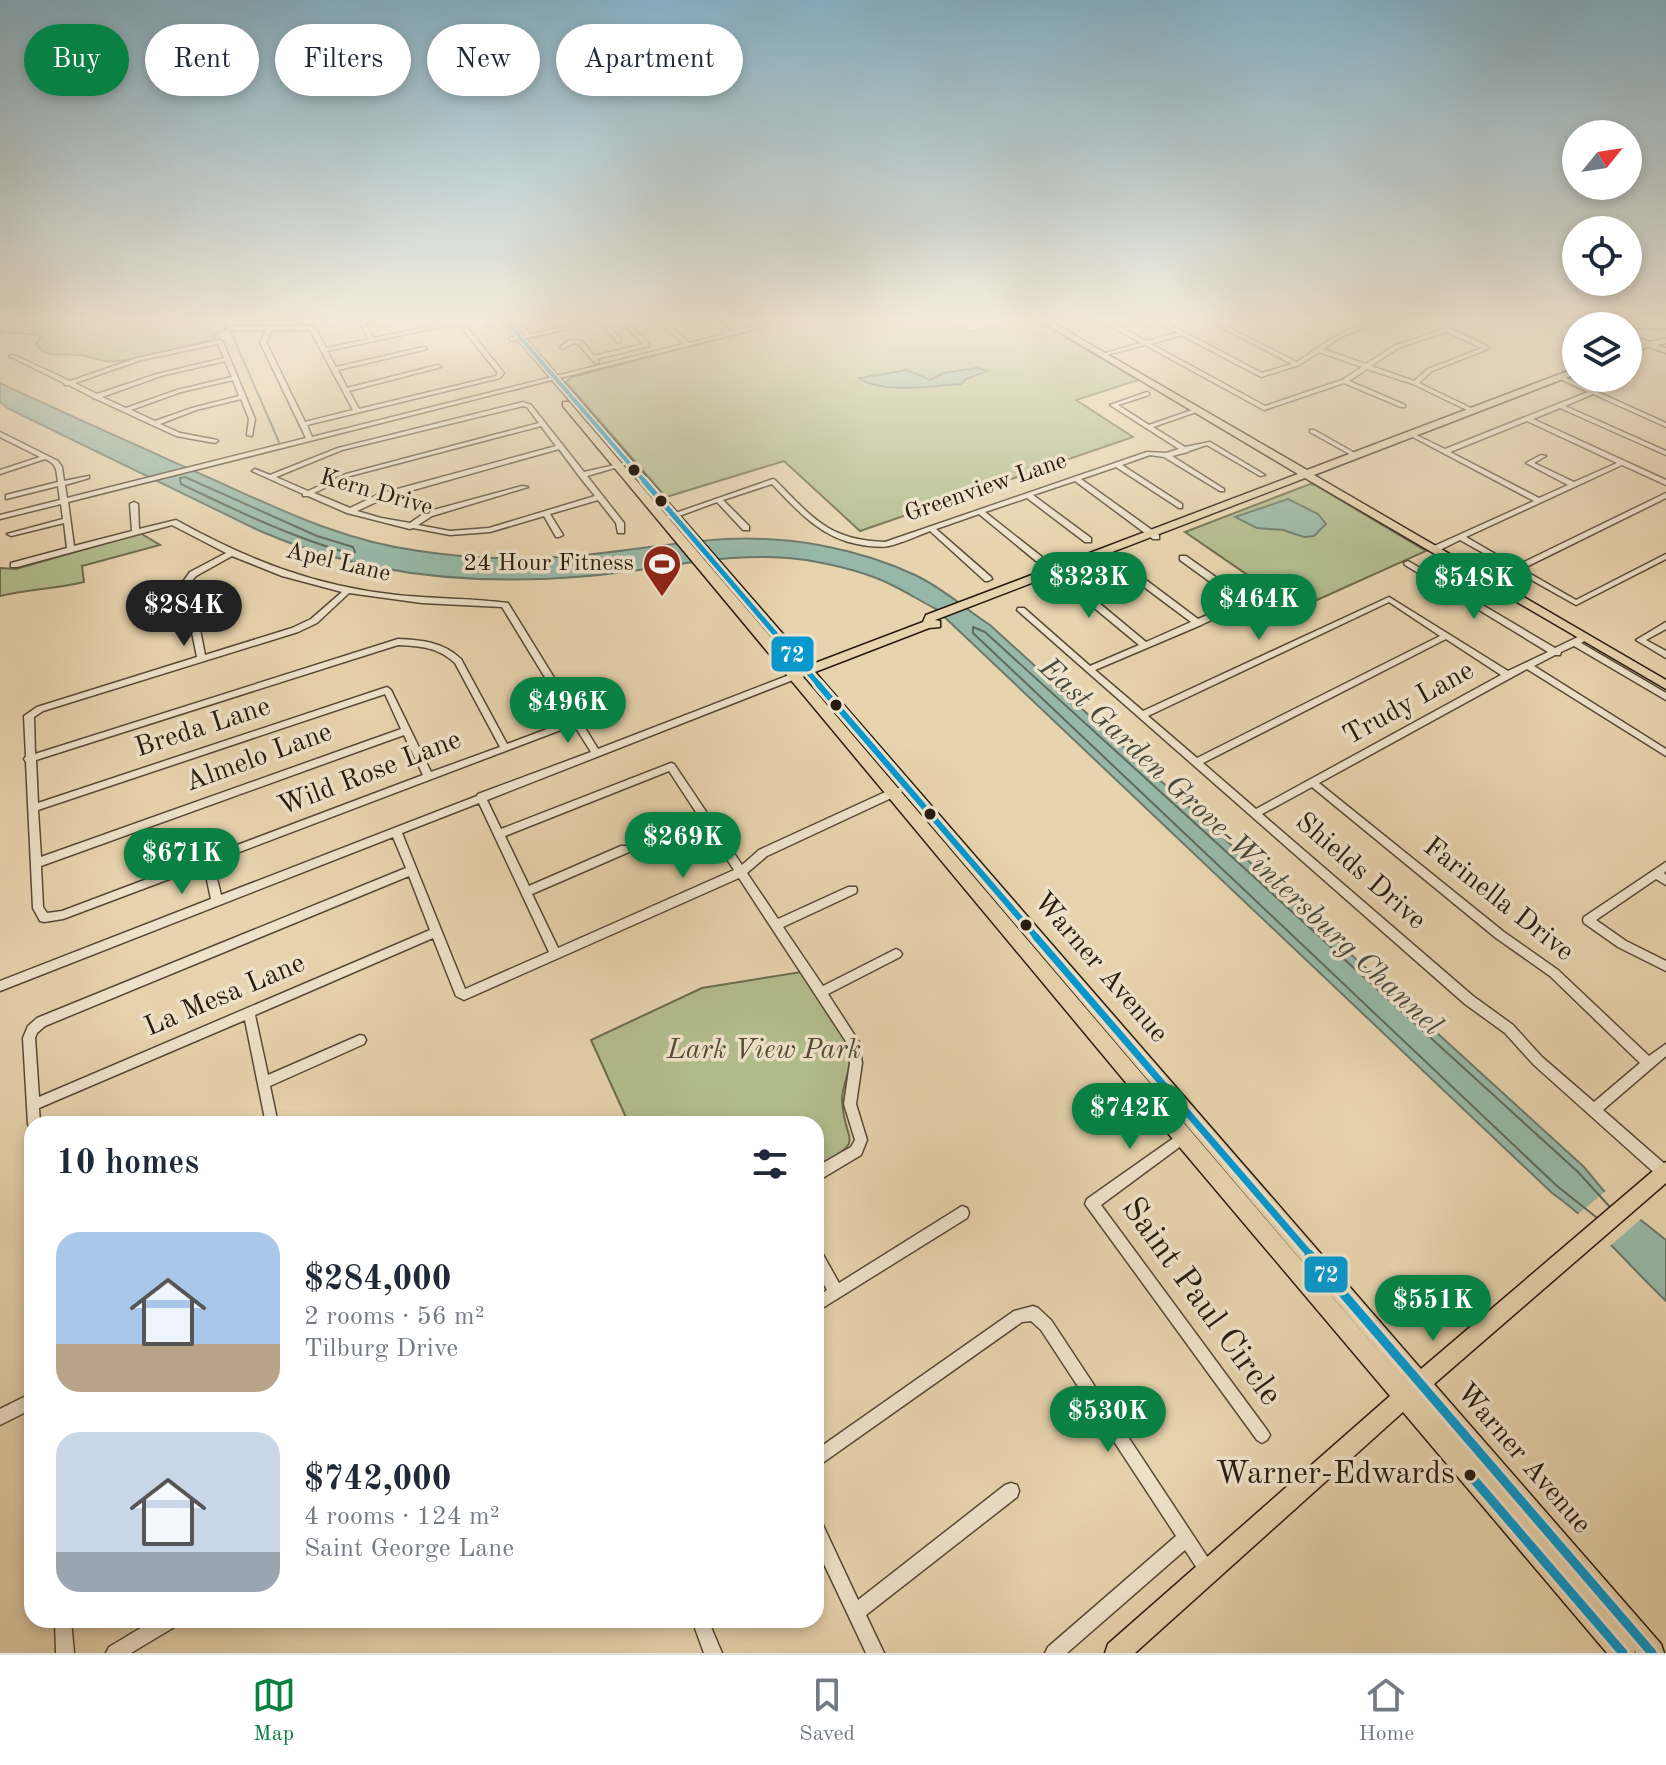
<!DOCTYPE html>
<html lang="en">
<head>
<meta charset="utf-8">
<style>
  :root { --surface:#fff; --page:#f2f2f3; --text:#1f2937; --muted:#747a83; --line:#e0e1e3; --accent:#0b8043 }
  body { margin:0; font-family:"Old Standard TT",serif; background:var(--page); color:var(--text); height:100vh; display:flex; flex-direction:column; font-size:30px; white-space:nowrap }
  * { box-sizing:border-box; margin:0 }
  p { font-size:26px; color:var(--muted) }
  .icon { flex:none; width:44px; height:44px; fill:none; stroke:currentColor; stroke-width:2; stroke-linecap:round; stroke-linejoin:round }
  .map { position:relative; flex:1; overflow:hidden }
  .details { position:absolute; left:24px; top:1116px; width:800px; height:512px; display:flex; flex-direction:column; background:var(--surface); border-radius:24px; box-shadow:0 4px 12px #0003 }
  .details>* { flex:none }
  .top-card { position:absolute; left:24px; top:24px; width:800px; height:72px; display:flex; gap:16px }
  .needle { width:52px; rotate:60deg }
  .controls { position:absolute; left:1562px; top:120px; display:grid; gap:16px }
  .controls a { display:grid; place-items:center; width:80px; height:80px; border-radius:50%; background:var(--surface); box-shadow:0 4px 12px #0003; font-size:40px }
  .price { position:absolute; translate:-50% -68px; padding:0 18px; border-radius:28px; background:var(--accent); color:#fff; font-size:26px; line-height:52px; filter:drop-shadow(0 2px 4px #0008) }
  .price::after { content:''; position:absolute; left:50%; top:48px; width:24px; height:18px; margin-left:-12px; background:inherit; clip-path:polygon(0 0,100% 0,50% 100%) }
  .price.selected { background:#222; color:#fff }
  ul { padding:0; list-style:none }
  li { display:flex; align-items:center; gap:24px; height:200px; padding:0 32px }
  li span { display:grid; place-items:center; flex:none; width:224px; height:160px; border-radius:24px; color:#555 }
  li>.icon { margin-inline-start:auto }
  span .icon { width:96px; height:96px; fill:#fffc; stroke-width:1 }
  li b { font-size:34px }
  h2 { display:flex; justify-content:space-between; align-items:center; height:96px; padding:0 32px; font-size:34px }
  .pill { padding:0 28px; border-radius:36px; background:var(--surface); box-shadow:0 4px 12px #0003; font-size:28px; line-height:72px }
  .pill.selected { background:var(--accent); color:#fff }
  .dock { display:flex; justify-content:space-around; align-items:center; height:112px; border-top:2px solid var(--line); background:var(--surface); font-size:22px; color:var(--muted) }
  .dock a { display:grid; justify-items:center; gap:4px }
  .dock .selected { color:var(--accent) }
  .map>svg:first-child { display:block }
  .green { fill:#b2bd8d; stroke:#6c6c4e; stroke-width:2 }
  .water { fill:#97b8a8; stroke:#6a796b; stroke-width:2 }
  .pier { fill:#e7d3ad }
  .lines { fill:none; stroke-linecap:round; stroke-linejoin:round }
  .shore { stroke:#5f6a5c; stroke-width:2 }
  .stream { stroke:#6a796b; stroke-width:2 }
  .minor-casing { stroke:#574936; stroke-width:3 }
  .major-casing { stroke:#271b0f; stroke-width:3 }
  .minor { fill:#efe2ca; fill-rule:evenodd }
  .major { fill:#e7d3ad; fill-rule:evenodd }
  .bus-1-far4-casing { stroke:#efe2ca; stroke-width:8 }
  .bus-1-far3-casing { stroke:#efe2ca; stroke-width:10 }
  .bus-1-far2-casing { stroke:#efe2ca; stroke-width:12 }
  .bus-1-far1-casing { stroke:#efe2ca; stroke-width:13 }
  .bus-1-casing { stroke:#efe2ca; stroke-width:15 }
  .bus-1-far4 { stroke:#0699d0; stroke-width:4 }
  .bus-1-far3 { stroke:#0699d0; stroke-width:5 }
  .bus-1-far2 { stroke:#0699d0; stroke-width:6 }
  .bus-1-far1 { stroke:#0699d0; stroke-width:7 }
  .bus-1 { stroke:#0699d0; stroke-width:9 }
  .bus-dot { fill:#271b0f; stroke:#efe2ca; stroke-width:3 }
  .labels { text-anchor:middle; dominant-baseline:central; stroke-width:7; stroke-linejoin:round; paint-order:stroke }
  .far-street-label { font-size:24px; fill:#271b0f; stroke:#efe2ca }
  .far-poi-label { font-size:24px; fill:#271b0f; stroke:#efe2ca; text-anchor:end }
  .street-label { font-size:28px; fill:#271b0f; stroke:#efe2ca }
  .park-label { font-size:28px; font-style:italic; fill:#514c35; stroke:#efe2ca }
  .water-label { font-size:30px; font-style:italic; fill:#494a3d; stroke:#efe2ca }
  .near-bus-label { font-size:32px; fill:#271b0f; stroke:#efe2ca; text-anchor:end }
  .near-street-label { font-size:34px; fill:#271b0f; stroke:#efe2ca }
  .line-badge { stroke:#efe2ca; stroke-width:3 }
  .badge-label { font-size:22px; text-anchor:middle; font-weight:bold; fill:#fff }
</style>
</head>
<body>
<div class="map">
<svg width="1666" height="1653" viewBox="0 0 1666 1653">
  <rect width="100%" height="100%" fill="#e7d3ad"/>
  <filter id="stains"><feTurbulence type="fractalNoise" baseFrequency=".0025" numOctaves="4"/><feColorMatrix values="0 0 0 0 .2 0 0 0 0 .09 0 0 0 0 .02 0 0 0 .5 -.17"/></filter>
  <radialGradient id="worn" r=".72"><stop offset=".6" stop-color="#630" stop-opacity="0"/><stop offset="1" stop-color="#630" stop-opacity=".3"/></radialGradient>
  <g class="green">
    <path d="M0,321H223L227,328L216,333L214,339C183,347 135,363 106,361C97,360 90,357 81,355C65,352 47,361 36,344L41,337L38,335L3,332L0,334Z"/>
    <polygon points="789,321 954,321 972,332 1015,321 1037,321 1138,380 1076,400 1133,437 860,531 784,461 666,497 566,382 572,377"/>
    <polygon points="1310,484 1315,485 1426,551 1297,609 1185,532"/>
    <path d="M140,533L160,545L82,566L84,582C56,589 28,589 0,596V568L16,569Z"/>
    <path d="M801,972C814,992 850,1035 850,1058C850,1073 842,1086 842,1100C845,1148 868,1137 816,1168V1124H629L591,1040L702,988Z"/>
  </g>
  <g class="water">
    <path d="M977,368L988,371L966,379L961,384C935,386 880,394 859,378L907,370L930,380L943,373Z"/>
    <path d="M0,383C68,415 136,445 203,475C275,507 341,541 419,551C465,558 512,560 558,557C614,554 670,542 726,539C790,536 857,548 915,575C943,588 964,608 990,625L1584,1167L1603,1190L1666,1240V1301C1627,1264 1596,1224 1552,1193L936,609C922,602 908,593 894,586C867,572 836,565 806,560C732,549 662,570 588,576C477,586 363,576 260,531L9,409L0,402Z"/>
    <polygon points="1288,499 1318,514 1326,524 1314,536 1304,537 1283,530 1257,528 1235,517"/>
  </g>
  <polygon class="pier" points="1608,1189 1642,1218 1610,1246 1577,1215"/>
  <g class="lines">
    <g class="shore">
      <path d="M185,477L317,536L353,547L355,552L351,554C291,537 237,511 181,484L180,478Z"/>
      <polyline points="1596,1217 1557,1186 973,633 973,627 985,632 1578,1172 1609,1206"/>
    </g>
    <g class="stream">
      <polyline points="226,321 228,325"/>
      <polyline points="1604,321 1618,326"/>
      <polyline points="1628,329 1666,329"/>
      <polyline points="230,330 279,442"/>
    </g>
    <g class="minor-casing">
      <g id="minor">
        <path d="M360,321H370L365,323L374,338L457,321L465,325L504,373L500,378L307,425L312,437L684,344L658,321H664L689,343L726,334L715,324L716,321H722L720,323L731,332L778,321H786L68,502L74,546L132,531L130,504L134,502L138,504L139,529L176,520C248,560 314,586 397,595C434,599 471,598 508,603L598,749L792,674H798L799,676L798,678L487,800L501,829L671,763L674,764L742,865L759,850L894,788H900L902,791L900,794L767,856L747,873L778,919L848,887H856L857,890L856,893L783,927L823,986L892,951L896,949L900,951L902,954L900,957L828,994L859,1042L862,1063L856,1104L867,1140L861,1155L821,1179L816,1181V1167L851,1147L855,1140L844,1104L850,1063L847,1043L739,878L464,1000L456,996L433,938L255,1015L268,1075L360,1035L364,1036L366,1040L364,1044L270,1086L278,1124H266L245,1020L39,1108L40,1124H32V1129L30,1128L28,1124L23,1038L28,1026L37,1018L406,868L393,837L0,991V981L211,899L204,866L63,919L44,922L40,921L33,908L26,762L24,759L26,756L24,716L37,707L197,657L182,583L190,572L226,553L172,525L17,567H11V563L67,548L64,523L11,536L7,534L63,519L61,504L0,519V515L60,500L58,486L6,499V495L58,482C56,470 58,465 45,459L0,474V470L40,457L0,437V432L58,461L62,467L64,481L89,476V478L65,485L67,498L306,438L260,342L266,330H231L228,328L231,326H312L315,328L326,348L369,339L358,322ZM454,324L461,327L498,373L496,376L359,409L349,391L441,367L438,365L347,388L338,370L427,349L424,347L336,367L327,351ZM272,330H310L353,410L305,422L266,342ZM232,556L282,576L342,592L311,619L292,628L205,655L198,619L232,612L236,609L232,606L197,614L190,583L196,576ZM349,593L422,603L502,607L571,720L507,744L461,659C443,642 422,640 398,639L35,754L34,717L43,711L298,632L317,623ZM398,645C420,646 438,647 455,663L500,747L431,772L391,690L387,687L38,803L36,760ZM385,694L401,729L41,857L38,810ZM574,725L591,752L478,794L477,796L221,895L213,862ZM404,735L423,775L62,911L47,913L43,907L41,866ZM669,771L734,870L558,948L532,894L629,852L630,849L629,846H621L529,886L505,836ZM479,803L549,952L465,989L402,833ZM409,876L430,930L39,1097L35,1038L37,1033L45,1026Z"/>
        <polygon points="512,321 518,321 530,334 565,327 568,329 512,341 510,340 510,338 525,335"/>
        <polygon points="599,321 605,321 621,340 621,342 617,342"/>
        <polygon points="620,321 626,321 649,344 649,346 597,359 599,362 596,364 578,344 573,343 563,349 560,347 570,340 582,341 594,356 643,344"/>
        <path d="M1102,321H1109L1146,341L1177,333L1156,321H1163L1262,373L1292,364L1209,321H1216L1297,362C1319,347 1356,320 1383,321L1341,337L1323,349L1366,364L1394,346L1441,330L1421,321C1437,321 1476,340 1490,348L1432,371L1419,383L1475,410V412H1471L1413,384L1367,369L1349,381L1405,405V407H1401L1344,383L1264,410L1145,345L1102,356V354L1141,343ZM1446,332L1482,348L1428,369L1414,381L1371,366L1398,348ZM1181,335L1261,377L1299,365L1319,352L1362,367L1342,380L1265,406L1151,344Z"/>
        <path d="M220,340L223,342L255,419L252,436L247,435L249,419L241,399L196,410L160,424L180,433L217,440L218,441L215,443L176,436L96,399L93,398L92,397L69,385H65L64,383L9,356L14,355L70,381L137,358ZM218,344L224,358L157,374L97,394L75,383L141,360ZM225,361L232,377L177,390L126,408L102,397L161,376ZM233,380L239,396L192,408L155,421L131,410L181,392Z"/>
        <path d="M1560,375L1666,423V427L1664,426L1593,394L1565,406L1666,451V455L1560,408L1533,419L1666,480V485L1622,465L1466,537L1516,566L1666,493V498L1522,569L1576,600L1666,554V559L1576,605L1460,540L1438,551H1432V547L1534,501L1409,435L1414,434L1445,449L1588,392L1558,378L1557,377ZM1527,421L1617,463L1574,482L1534,463L1546,456L1541,455L1526,463L1568,485L1539,498L1450,452Z"/>
        <path d="M1147,392L1149,393V395L1118,405L1149,425L1195,409H1199V411L1153,427L1185,447L1210,442L1265,475L1260,476L1207,445L1189,451L1188,452L1172,456L1224,489V491H1220L1164,457L1150,455L1122,465L1182,504V508H1179L1116,467L1081,479L1159,535V539H1153L1075,481L1033,495L1091,538V542H1085L1027,498L985,512L1042,557V561H1036L979,514L936,529L991,577L992,579L988,581H985L930,531C917,536 902,543 889,546C879,548 867,546 857,544C820,537 797,510 772,484L723,500L749,526V530H743L717,502L671,519L664,517L773,479L775,480C813,518 828,540 885,542L1147,452L1166,453L1179,449L1110,405Z"/>
        <path d="M523,402L531,405L584,472L628,462V464L587,476L624,523V533H618L616,523L598,500L550,514L563,535L559,537H556L544,516L490,532L450,535L413,528L410,529L347,513L308,496H303V494L252,471L255,469L270,475L338,448ZM523,406L527,407L539,423L346,474L308,491L276,477L342,450ZM541,426L556,446L379,494L350,508L314,493L350,476ZM559,449L579,476L595,496L489,528L450,531L418,525L432,516L528,487L522,486L426,512L410,523L381,518L357,511L385,498Z"/>
        <polygon points="1310,430 1314,430 1360,456 1355,457 1310,432"/>
        <path d="M1180,556H1186L1244,597L1247,603L1201,625L1095,670L1143,711L1389,597L1508,671L1548,652L1405,565L1404,563L1408,561L1555,648L1582,635H1588V639L1581,643L1666,693V700L1574,646L1561,652L1560,655H1555L1534,666L1666,749V756L1527,669L1319,783L1504,932L1558,970L1649,1056L1666,1044V1056L1603,1110L1666,1165V1178L1659,1177L1534,1065L1505,1033L1465,1004L1017,610L1018,608H1024L1090,666L1139,645L1051,572V568H1057L1146,642L1191,622L1132,578V574H1138L1198,619L1238,602L1180,560ZM1389,602L1440,636L1197,758L1148,716ZM1446,639L1501,675L1256,809L1203,763ZM1312,787L1496,938L1550,976L1640,1063L1594,1102L1542,1057L1513,1025L1473,996L1262,814Z"/>
        <polygon points="1666,622 1666,629 1646,640 1666,651 1666,658 1636,640"/>
        <polygon points="1666,862 1666,871 1664,873 1666,875 1666,885 1656,879 1596,920 1626,941 1666,961 1666,971 1618,947 1584,923 1583,920 1584,917"/>
        <polygon points="1185,1130 1189,1132 1191,1136 1189,1140 1101,1205 1267,1430 1270,1435 1267,1440 1262,1443 1257,1440 1085,1204 1087,1199"/>
        <polygon points="962,1206 967,1208 969,1213 967,1218 816,1312 816,1297 827,1290 816,1270 816,1249 821,1251 839,1283"/>
        <polygon points="1033,1306 1038,1308 1051,1320 1216,1570 1214,1576 1208,1578 1202,1576 1185,1550 1067,1653 1045,1653 1048,1647 1176,1536 1041,1330 1031,1321 1022,1322 821,1464 816,1467 816,1450 1014,1311"/>
        <polygon points="32,1393 32,1409 0,1425 0,1409"/>
        <polygon points="1011,1483 1017,1485 1019,1491 1017,1497 866,1615 884,1653 866,1653 816,1547 816,1521 822,1523 858,1600 1005,1485"/>
        <polygon points="55,1620 71,1620 74,1653 56,1653"/>
        <polygon points="154,1620 178,1620 176,1626 131,1653 106,1653 109,1647"/>
        <polygon points="692,1620 708,1620 722,1653 704,1653"/>
      </g>
    </g>
    <g class="major-casing">
      <g id="major">
        <path d="M502,321H510L810,665L923,622L926,615L1298,474L1041,321H1050L1307,470L1576,368V374L1314,475L1666,680V689L1305,478L935,620L940,621V627L929,628L815,672L1421,1369L1660,1165L1666,1162V1183L1434,1384L1661,1644L1664,1653H1636L1634,1650L1635,1653H1607L1403,1412L1135,1653H1105L1108,1644L1390,1396L1177,1144L563,406V402H569L799,670ZM804,676L1405,1382L803,677Z"/>
        <polygon points="1583,321 1594,321 1605,326 1594,326"/>
        <polygon points="1628,335 1650,342 1666,338 1666,343 1657,345 1666,348 1666,353 1649,347 1628,353 1628,348 1641,345 1628,340"/>
      </g>
    </g>
    <use href="#minor" class="minor"/>
    <use href="#major" class="major"/>
    <g class="bus-1-far4-casing">
      <polyline id="bus-1-far4" points="506,321 646,483"/>
    </g>
    <g class="bus-1-far3-casing">
      <polyline id="bus-1-far3" points="644,481 820,686"/>
    </g>
    <g class="bus-1-far2-casing">
      <polyline id="bus-1-far2" points="818,684 1038,939"/>
    </g>
    <g class="bus-1-far1-casing">
      <polyline id="bus-1-far1" points="1036,937 1311,1256"/>
    </g>
    <g class="bus-1-casing">
      <g id="bus-1">
        <polyline points="1309,1254 1652,1653"/>
        <polyline points="1470,1475 1623,1653"/>
      </g>
    </g>
    <use href="#bus-1-far4" class="bus-1-far4"/>
    <use href="#bus-1-far3" class="bus-1-far3"/>
    <use href="#bus-1-far2" class="bus-1-far2"/>
    <use href="#bus-1-far1" class="bus-1-far1"/>
    <use href="#bus-1" class="bus-1"/>
  </g>
  <linearGradient id="sky" x2="0" y2="1"><stop stop-color="#87b6ce"/><stop offset="0.58" stop-color="#f4ebda"/><stop offset="1" stop-color="#f4ebda" stop-opacity="0"/></linearGradient>
  <rect width="1666" height="552" fill="url(#sky)"/>
  <defs>
    <g id="stadium-pin" transform="scale(2)"><path d="M0 17L-7.5 6A9.5 9.5 0 1 1 7.5 6Z" fill="#8f2418" stroke="#efe2ca"/><path d="M0-5a6.5 5 0 1 0 0 10a6.5 5 0 1 0 0-10ZM-3.5-1.8h7v3.6h-7Z" fill="#fff"/></g>
  </defs>
  <g fill-rule="evenodd">
    <use href="#stadium-pin" x="662" y="564"/>
  </g>
  <g class="bus-dot">
    <circle cx="634" cy="470" r="7"/>
    <circle cx="661" cy="501" r="7"/>
    <circle cx="836" cy="705" r="7"/>
    <circle cx="930" cy="814" r="7"/>
    <circle cx="1026" cy="925" r="7"/>
    <circle cx="1470" cy="1475" r="7"/>
  </g>
  <g class="labels">
    <g class="far-street-label">
      <text transform="translate(986 488) rotate(-19)">Greenview Lane</text>
      <text transform="translate(376 493) rotate(16)">Kern Drive</text>
      <text transform="translate(338 563) rotate(13)">Apel Lane</text>
    </g>
    <g class="far-poi-label">
      <text x="634" y="564">24 Hour Fitness</text>
    </g>
    <g class="street-label">
      <text transform="translate(1409 704) rotate(-29)">Trudy Lane</text>
      <text transform="translate(203 728) rotate(-18)">Breda Lane</text>
      <text transform="translate(259 758) rotate(-20)">Almelo Lane</text>
      <text transform="translate(370 774) rotate(-21)">Wild Rose Lane</text>
      <text transform="translate(1360 872) rotate(41)">Shields Drive</text>
      <text transform="translate(1498 900) rotate(38)">Farinella Drive</text>
      <text transform="translate(1100 968) rotate(49)">Warner Avenue</text>
      <text transform="translate(225 996) rotate(-23)">La Mesa Lane</text>
      <text transform="translate(1523 1459) rotate(49)">Warner Avenue</text>
    </g>
    <g class="park-label">
      <text x="764" y="1051">Lark View Park</text>
    </g>
    <g class="water-label">
      <text transform="translate(1240 847) rotate(43)">East Garden Grove-Wintersburg Channel</text>
    </g>
    <g class="near-bus-label">
      <text x="1455" y="1475">Warner-Edwards</text>
    </g>
    <g class="near-street-label">
      <text transform="translate(1201 1302) rotate(54)">Saint Paul Circle</text>
    </g>
  </g>
  <g class="line-badge">
    <rect x="770" y="635" width="45" height="38" rx="8" fill="#0699d0"/>
    <rect x="1303" y="1255" width="46" height="39" rx="8" fill="#0699d0"/>
  </g>
  <g class="badge-label">
    <text x="792" y="662">72</text>
    <text x="1326" y="1282">72</text>
  </g>
  <rect width="100%" height="100%" filter="url(#stains)"/>
  <rect width="100%" height="100%" fill="url(#worn)"/>
</svg>
<div class="controls">
<a><svg class="needle" viewBox="-14 -14 28 28"><path d="M0-13l5 13h-10z" fill="#e53935"/><path d="M0 13l5-13h-10z" fill="#747a83"/></svg></a>
<a><svg class="icon" aria-label="locate" viewBox="0 0 24 24"><circle cx="12" cy="12" r="6"/><path d="M12 2v4M12 18v4M2 12h4M18 12h4"/></svg></a>
<a><svg class="icon" aria-label="layers" viewBox="0 0 24 24"><path d="M12 4l9 5-9 5-9-5zM3 14l9 5 9-5"/></svg></a>
</div>
<b class="price" style="left:1089px;top:620px">$323K</b>
<b class="price" style="left:1474px;top:621px">$548K</b>
<b class="price" style="left:1259px;top:642px">$464K</b>
<b class="price selected" style="left:184px;top:648px">$284K</b>
<b class="price" style="left:568px;top:745px">$496K</b>
<b class="price" style="left:683px;top:880px">$269K</b>
<b class="price" style="left:182px;top:896px">$671K</b>
<b class="price" style="left:1130px;top:1151px">$742K</b>
<b class="price" style="left:1433px;top:1343px">$551K</b>
<b class="price" style="left:1108px;top:1454px">$530K</b>
<div class="top-card">
<a class="pill selected">Buy</a>
<a class="pill">Rent</a>
<a class="pill">Filters</a>
<a class="pill">New</a>
<a class="pill">Apartment</a>
</div>
<section class="details">
<h2>10 homes<svg class="icon" aria-label="filters" viewBox="0 0 24 24"><path d="M4 7h16M4 17h16"/><circle cx="9" cy="7" r="2"/><circle cx="15" cy="17" r="2"/></svg></h2>
<ul>
<li><span style="background:linear-gradient(#a9c7e8 70%,#b9a48a 0)"><svg class="icon" aria-label="home" viewBox="0 0 24 24"><path d="M3 11l9-7 9 7M6 9v11h12V9"/></svg></span><div><b>$284,000</b><p>2 rooms · 56 m²</p><p>Tilburg Drive</p></div></li>
<li><span style="background:linear-gradient(#c9d6e8 75%,#9aa5b1 0)"><svg class="icon" aria-label="home" viewBox="0 0 24 24"><path d="M3 11l9-7 9 7M6 9v11h12V9"/></svg></span><div><b>$742,000</b><p>4 rooms · 124 m²</p><p>Saint George Lane</p></div></li>
</ul>
</section>
</div>
<nav class="dock">
<a class="selected"><svg class="icon" aria-label="map" viewBox="0 0 24 24"><path d="M3 6l6-2 6 2 6-2v14l-6 2-6-2-6 2zM9 4v14M15 6v14"/></svg>Map</a>
<a><svg class="icon" aria-label="saved" viewBox="0 0 24 24"><path d="M7 4h10v16l-5-4-5 4z"/></svg>Saved</a>
<a><svg class="icon" aria-label="home" viewBox="0 0 24 24"><path d="M3 11l9-7 9 7M6 9v11h12V9"/></svg>Home</a>
</nav>
</body>
</html>
